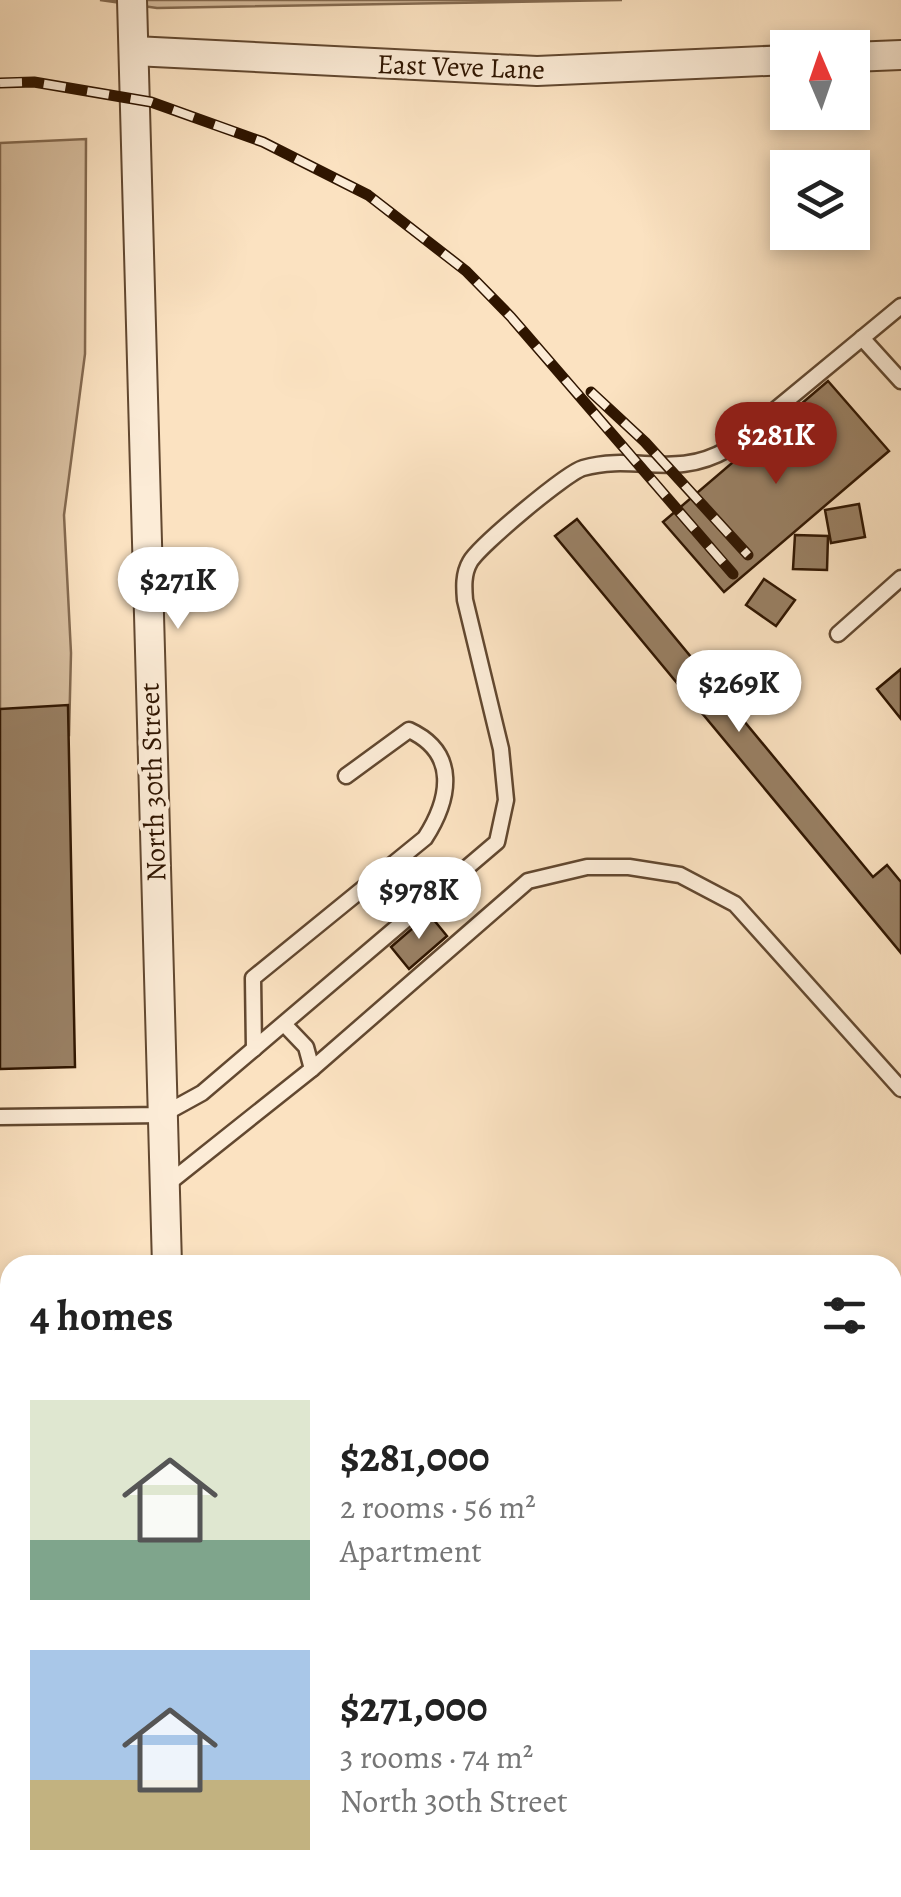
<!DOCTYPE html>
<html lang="en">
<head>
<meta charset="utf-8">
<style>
  :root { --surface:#fff; --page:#f2f2f2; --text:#222; --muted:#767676; --accent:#8f2418 }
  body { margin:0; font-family:Alegreya,serif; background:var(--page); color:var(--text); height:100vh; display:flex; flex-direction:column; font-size:38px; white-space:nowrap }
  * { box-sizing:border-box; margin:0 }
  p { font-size:32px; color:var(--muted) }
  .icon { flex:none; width:55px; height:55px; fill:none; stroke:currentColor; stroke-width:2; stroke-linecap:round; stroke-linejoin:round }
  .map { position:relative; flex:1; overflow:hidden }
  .side { position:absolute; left:0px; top:1255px; width:902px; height:642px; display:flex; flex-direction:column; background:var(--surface); border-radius:30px 30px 0 0; box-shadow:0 5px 15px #0003 }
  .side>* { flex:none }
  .needle { width:65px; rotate:358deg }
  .tools { position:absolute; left:770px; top:30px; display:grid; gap:20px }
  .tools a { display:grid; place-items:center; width:100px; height:100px; border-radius:0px; background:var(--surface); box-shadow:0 5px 15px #0003; font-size:50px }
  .price { position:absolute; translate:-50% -85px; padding:0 22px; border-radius:35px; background:#fff; color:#222; font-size:32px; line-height:65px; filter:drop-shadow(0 2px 5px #0008) }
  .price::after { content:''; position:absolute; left:50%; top:60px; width:30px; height:22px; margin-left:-15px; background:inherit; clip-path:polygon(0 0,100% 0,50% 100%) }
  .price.active { background:var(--accent); color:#fff }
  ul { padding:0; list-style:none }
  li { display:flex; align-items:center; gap:30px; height:250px; padding:0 30px }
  li span { display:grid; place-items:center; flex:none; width:280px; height:200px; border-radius:0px; color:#555 }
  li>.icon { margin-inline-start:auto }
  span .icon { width:120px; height:120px; fill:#fffc; stroke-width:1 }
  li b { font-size:42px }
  h2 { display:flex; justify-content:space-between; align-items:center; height:120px; padding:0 30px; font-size:42px }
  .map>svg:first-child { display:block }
  .green { fill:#d8bfa0; stroke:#846a50; stroke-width:2.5 }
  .building { fill:#998064; stroke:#2f1500; stroke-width:2.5 }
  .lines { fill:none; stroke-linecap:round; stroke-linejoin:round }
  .service-casing { stroke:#624830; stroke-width:19 }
  .minor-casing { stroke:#624830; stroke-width:32 }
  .service { stroke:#fcecd7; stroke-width:14 }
  .minor { stroke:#fcecd7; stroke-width:28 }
  .rail-casing { stroke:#2f1500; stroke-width:11 }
  .rail { stroke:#fcecd7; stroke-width:8; stroke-dasharray:22; stroke-linecap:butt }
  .labels { text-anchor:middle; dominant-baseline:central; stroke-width:8; stroke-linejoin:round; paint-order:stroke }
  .street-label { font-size:28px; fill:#2f1500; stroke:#fcecd7 }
</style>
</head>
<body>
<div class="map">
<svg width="901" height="1897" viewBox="0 0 901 1897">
  <rect width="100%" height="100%" fill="#fbe2c1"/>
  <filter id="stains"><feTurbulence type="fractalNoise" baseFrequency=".002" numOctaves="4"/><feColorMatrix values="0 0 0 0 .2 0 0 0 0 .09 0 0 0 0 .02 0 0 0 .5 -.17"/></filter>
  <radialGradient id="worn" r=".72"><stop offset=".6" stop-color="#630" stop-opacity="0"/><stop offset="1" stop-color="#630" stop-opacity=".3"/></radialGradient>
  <g class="green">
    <polygon points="100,0 622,0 157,8"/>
    <polygon points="86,139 85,354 64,515 71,653 69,735 0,738 0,143"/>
  </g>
  <g class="building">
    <polygon points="828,381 889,451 724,592 663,522"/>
    <polygon points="859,504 865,537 831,543 825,510"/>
    <polygon points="577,519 873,877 887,865 901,882 901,953 555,536"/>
    <polygon points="795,535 828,536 827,570 793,569"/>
    <polygon points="764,579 795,600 776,626 746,605"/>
    <polygon points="901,669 901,719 877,689"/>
    <polygon points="68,705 75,1067 0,1069 0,709"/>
    <polygon points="429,914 447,936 409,969 391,947"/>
    <polygon points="10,1590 10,1673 0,1673 0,1591"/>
    <polygon points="901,1667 901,1721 892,1729 892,1675"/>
  </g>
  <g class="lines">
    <g class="service-casing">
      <g id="service">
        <polyline points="862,338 901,381"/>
        <polyline points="838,634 901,578"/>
        <path d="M254,1049L253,978L425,838C450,799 459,753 409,730L346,776"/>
        <polyline points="312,1069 528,881 587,867 629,867 680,875 735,904 901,1089"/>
        <path d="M0,1117L162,1115L202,1093L497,842L506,800L501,749L465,600C464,588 463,574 470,562C479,546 566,473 583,468C635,453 675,480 728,449L901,306"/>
        <polyline points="165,1186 312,1069 306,1047 284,1024"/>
        <polyline points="0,1414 10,1413"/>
        <polyline points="0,1801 10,1801"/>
      </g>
    </g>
    <g class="minor-casing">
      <g id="minor">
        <polyline points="132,0 167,1265"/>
        <polyline points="134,51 537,71 788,60"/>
        <polyline points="852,57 901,55"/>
        <polyline points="183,1888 183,1897"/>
      </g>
    </g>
    <use href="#service" class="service"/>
    <use href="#minor" class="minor"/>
    <g class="rail-casing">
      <g id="rail">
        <polyline points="0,83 34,82 151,102 263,142 368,195 466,271 511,317 733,574"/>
        <polyline points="591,392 645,442 748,555"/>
      </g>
    </g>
    <use href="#rail" class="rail"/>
  </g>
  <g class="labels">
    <g class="street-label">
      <text transform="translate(461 67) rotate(2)">East Veve Lane</text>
      <text transform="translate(153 782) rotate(-92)">North 30th Street</text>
    </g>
  </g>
  <rect width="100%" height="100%" filter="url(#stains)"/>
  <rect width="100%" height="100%" fill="url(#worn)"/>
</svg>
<div class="tools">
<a><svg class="needle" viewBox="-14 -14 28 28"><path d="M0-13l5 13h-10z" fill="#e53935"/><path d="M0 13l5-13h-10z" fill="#767676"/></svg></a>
<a><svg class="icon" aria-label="layers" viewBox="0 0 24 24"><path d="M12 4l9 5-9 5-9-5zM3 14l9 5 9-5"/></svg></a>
</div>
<b class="price active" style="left:776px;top:487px">$281K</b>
<b class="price" style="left:178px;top:632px">$271K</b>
<b class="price" style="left:739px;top:735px">$269K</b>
<b class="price" style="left:419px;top:942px">$978K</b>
<section class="side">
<h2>4 homes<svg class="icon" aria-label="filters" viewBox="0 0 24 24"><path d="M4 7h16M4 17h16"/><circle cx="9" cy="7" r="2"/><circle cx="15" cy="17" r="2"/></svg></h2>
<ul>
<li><span style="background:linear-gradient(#dfe7d0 70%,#7fa58c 0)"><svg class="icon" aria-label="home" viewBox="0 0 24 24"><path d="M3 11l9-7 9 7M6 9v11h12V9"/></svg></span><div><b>$281,000</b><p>2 rooms · 56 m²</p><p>Apartment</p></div></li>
<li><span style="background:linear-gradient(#a9c7e8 65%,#c2b280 0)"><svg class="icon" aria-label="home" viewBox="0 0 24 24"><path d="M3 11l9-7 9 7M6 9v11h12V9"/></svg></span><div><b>$271,000</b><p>3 rooms · 74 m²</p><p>North 30th Street</p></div></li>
</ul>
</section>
</div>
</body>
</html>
